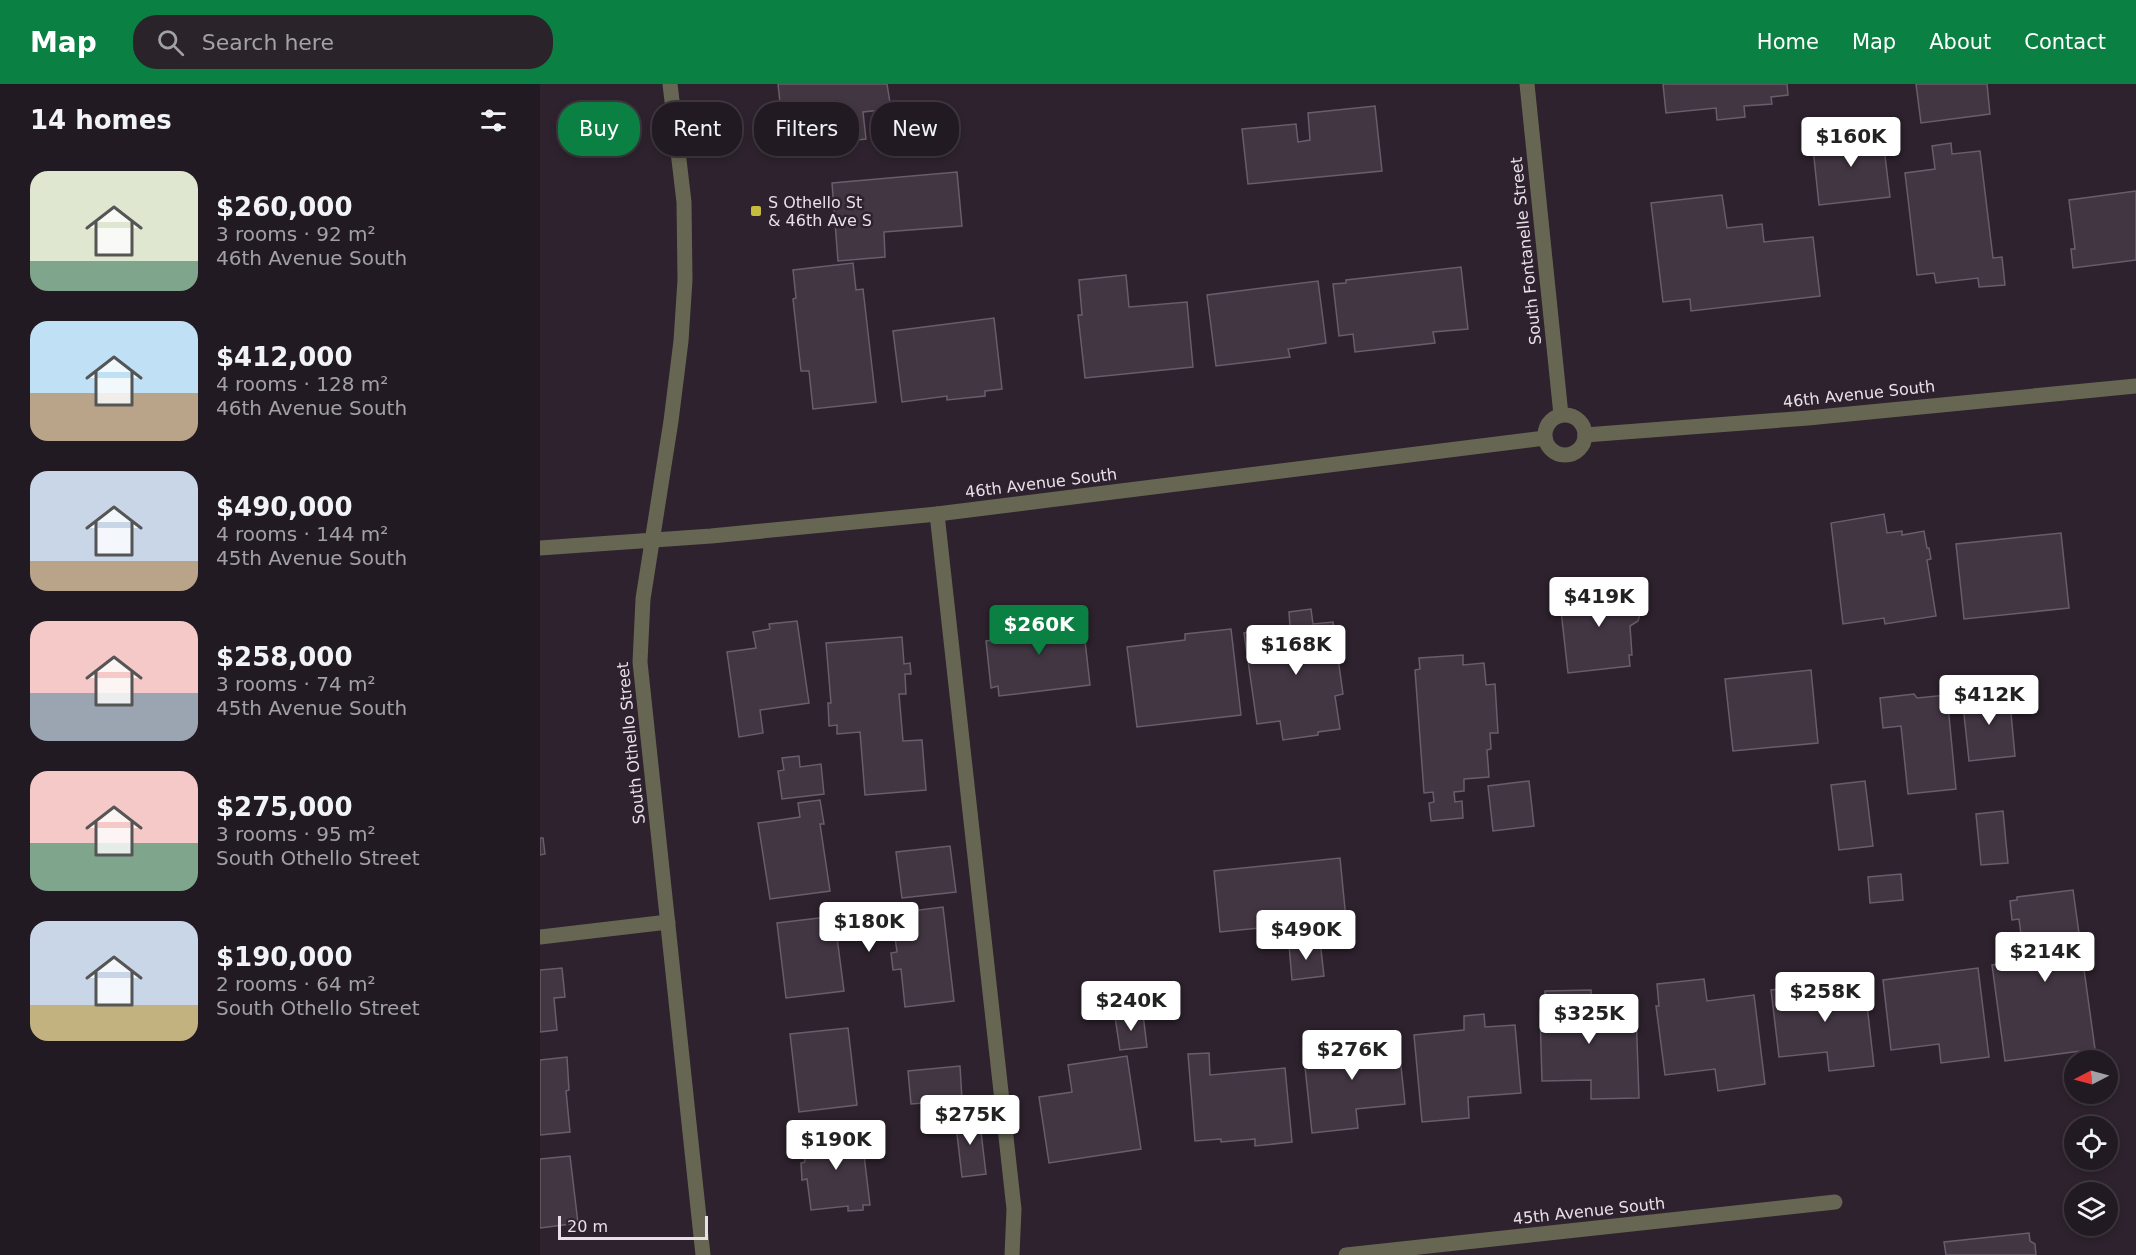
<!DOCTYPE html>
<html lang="en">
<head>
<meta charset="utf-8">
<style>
  :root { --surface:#221a22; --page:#2a232a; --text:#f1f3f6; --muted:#a2a1a5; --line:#3f3840; --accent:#0b8043 }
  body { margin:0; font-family:"DejaVu Sans",sans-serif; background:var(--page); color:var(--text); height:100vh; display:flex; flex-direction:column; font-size:22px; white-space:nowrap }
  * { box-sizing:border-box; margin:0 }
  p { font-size:20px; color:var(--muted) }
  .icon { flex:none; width:33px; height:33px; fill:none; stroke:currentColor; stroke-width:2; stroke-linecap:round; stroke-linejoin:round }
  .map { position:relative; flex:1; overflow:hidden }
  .sheet { display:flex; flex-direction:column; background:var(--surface); width:540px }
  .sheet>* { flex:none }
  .guide { position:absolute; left:18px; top:18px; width:570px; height:54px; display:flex; gap:12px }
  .needle { width:39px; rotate:264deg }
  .fabs { position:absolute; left:1524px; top:966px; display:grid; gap:12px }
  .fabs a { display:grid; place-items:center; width:54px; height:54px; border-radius:50%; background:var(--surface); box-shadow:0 3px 9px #0003,0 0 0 2px var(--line); font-size:30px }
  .scale { position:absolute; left:18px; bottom:15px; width:150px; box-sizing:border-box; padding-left:6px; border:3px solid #e8e0e8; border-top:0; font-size:16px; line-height:21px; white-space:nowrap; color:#e8e0e8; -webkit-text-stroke:4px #2d222d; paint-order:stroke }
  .price { position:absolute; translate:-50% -51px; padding:0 14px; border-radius:6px; background:#fff; color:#222; font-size:20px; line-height:39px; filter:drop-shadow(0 2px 3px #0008) }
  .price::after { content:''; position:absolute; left:50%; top:36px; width:18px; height:14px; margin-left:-9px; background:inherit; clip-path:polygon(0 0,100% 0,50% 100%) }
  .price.current { background:var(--accent); color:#fff }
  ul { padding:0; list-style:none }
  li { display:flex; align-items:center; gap:18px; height:150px; padding:0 30px }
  li span { display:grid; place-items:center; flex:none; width:168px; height:120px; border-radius:18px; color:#555 }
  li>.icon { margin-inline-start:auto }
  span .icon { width:72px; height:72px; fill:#fffc; stroke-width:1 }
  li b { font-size:26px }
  h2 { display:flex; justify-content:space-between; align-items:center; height:72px; padding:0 30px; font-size:26px }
  .tag { padding:0 21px; border-radius:24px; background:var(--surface); box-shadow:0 3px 9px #0003,0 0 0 2px var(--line); font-size:21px; line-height:54px }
  .tag.current { background:var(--accent); color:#fff }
  header { display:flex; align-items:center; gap:36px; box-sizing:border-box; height:84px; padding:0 30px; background:var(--accent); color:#fff }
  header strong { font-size:28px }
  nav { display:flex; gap:33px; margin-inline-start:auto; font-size:21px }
  .search { width:420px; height:54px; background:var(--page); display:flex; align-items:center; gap:15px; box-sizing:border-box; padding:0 21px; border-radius:24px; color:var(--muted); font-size:22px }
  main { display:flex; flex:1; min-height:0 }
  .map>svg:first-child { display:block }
  .building { fill:#423643; stroke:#6a5d6b; stroke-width:1.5 }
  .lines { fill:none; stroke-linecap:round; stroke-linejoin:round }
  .service { stroke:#676653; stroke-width:15 }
  .minor { stroke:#676653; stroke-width:15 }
  .tertiary { stroke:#676653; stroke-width:15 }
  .poi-dot { fill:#c5bc3d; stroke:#2d222d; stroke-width:2 }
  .labels { text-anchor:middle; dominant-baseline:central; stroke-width:5; stroke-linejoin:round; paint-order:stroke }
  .poi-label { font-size:16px; fill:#e8e0e8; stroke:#2d222d; text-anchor:start }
  .street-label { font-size:16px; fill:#e8e0e8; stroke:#2d222d }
</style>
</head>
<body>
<header>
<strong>Map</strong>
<div class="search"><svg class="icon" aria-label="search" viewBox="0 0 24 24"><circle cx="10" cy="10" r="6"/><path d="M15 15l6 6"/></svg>Search here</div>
<nav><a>Home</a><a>Map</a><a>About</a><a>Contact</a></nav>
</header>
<main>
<section class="sheet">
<h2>14 homes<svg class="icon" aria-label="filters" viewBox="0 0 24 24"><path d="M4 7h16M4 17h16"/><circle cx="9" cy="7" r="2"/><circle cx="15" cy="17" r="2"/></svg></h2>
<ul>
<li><span style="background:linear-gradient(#dfe7d0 75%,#7fa58c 0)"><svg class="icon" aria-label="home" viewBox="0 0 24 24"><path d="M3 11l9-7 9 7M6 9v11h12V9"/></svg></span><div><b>$260,000</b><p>3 rooms · 92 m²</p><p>46th Avenue South</p></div></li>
<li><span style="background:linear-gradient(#bfe0f5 60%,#b9a48a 0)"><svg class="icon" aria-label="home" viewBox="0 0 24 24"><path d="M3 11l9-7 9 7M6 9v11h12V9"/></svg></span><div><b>$412,000</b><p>4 rooms · 128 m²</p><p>46th Avenue South</p></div></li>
<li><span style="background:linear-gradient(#c9d6e8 75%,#b9a48a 0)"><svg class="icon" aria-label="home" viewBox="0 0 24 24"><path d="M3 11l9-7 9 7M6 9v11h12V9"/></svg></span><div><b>$490,000</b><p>4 rooms · 144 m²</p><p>45th Avenue South</p></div></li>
<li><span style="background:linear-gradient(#f6c9c9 60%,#9aa5b1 0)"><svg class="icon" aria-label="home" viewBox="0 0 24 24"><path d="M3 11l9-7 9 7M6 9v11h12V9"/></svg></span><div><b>$258,000</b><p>3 rooms · 74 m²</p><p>45th Avenue South</p></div></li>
<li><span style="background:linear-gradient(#f6c9c9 60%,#7fa58c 0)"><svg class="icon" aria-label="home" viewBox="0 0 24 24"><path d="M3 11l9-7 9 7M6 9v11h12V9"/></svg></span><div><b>$275,000</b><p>3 rooms · 95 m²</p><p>South Othello Street</p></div></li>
<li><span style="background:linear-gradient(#c9d6e8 70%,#c2b280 0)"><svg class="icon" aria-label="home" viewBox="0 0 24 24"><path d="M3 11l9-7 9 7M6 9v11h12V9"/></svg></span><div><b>$190,000</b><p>2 rooms · 64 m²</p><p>South Othello Street</p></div></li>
</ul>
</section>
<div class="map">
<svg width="1596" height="1171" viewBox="0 0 1596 1171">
  <rect width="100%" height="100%" fill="#2d222d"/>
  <g class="building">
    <polygon points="238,0 347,0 351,25 323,28 326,55 309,57 308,48 244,56"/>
    <polygon points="1123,0 1247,0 1248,11 1231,13 1232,20 1204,22 1205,33 1177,36 1176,24 1126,29"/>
    <polygon points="1376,0 1447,0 1450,30 1381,39"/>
    <polygon points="835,22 842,87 708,100 702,45 756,40 758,58 770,56 768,29"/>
    <polygon points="1342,47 1350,113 1279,121 1272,55"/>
    <polygon points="1411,59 1412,70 1440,67 1453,174 1462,173 1465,201 1439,203 1438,194 1396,199 1394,189 1377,191 1365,89 1395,85 1392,62"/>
    <polygon points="417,88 422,142 344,148 345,173 298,177 292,99"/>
    <polygon points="1596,107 1596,176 1533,184 1531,165 1535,165 1529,116"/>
    <polygon points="1182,111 1187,144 1222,140 1224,158 1273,153 1280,212 1151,227 1150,215 1123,218 1111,119"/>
    <polygon points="313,179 316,206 323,205 336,318 273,325 269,287 261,287 253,215 256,214 253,186"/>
    <polygon points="921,183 928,245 893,248 895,259 815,268 813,250 799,252 793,200 806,199 806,196"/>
    <polygon points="586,191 589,223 647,218 653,283 545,294 538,231 542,231 539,196"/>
    <polygon points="778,197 786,259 748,265 750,273 676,282 667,211"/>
    <polygon points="454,234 462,305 445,307 445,312 407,316 407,312 362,318 353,247"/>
    <polygon points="1344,430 1347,449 1362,447 1362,451 1384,447 1387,464 1389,464 1391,475 1387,476 1396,532 1345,540 1344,534 1303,540 1291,439"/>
    <polygon points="1521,449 1529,524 1424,535 1416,460"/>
    <polygon points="1085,499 1086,506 1090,507 1100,516 1101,527 1098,537 1090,542 1092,571 1089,571 1090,582 1028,589 1020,518 1036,517 1035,505"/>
    <polygon points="771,525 773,540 793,538 803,610 795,612 800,645 778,648 778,651 743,656 740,637 717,640 704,549 750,543 749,528"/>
    <polygon points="542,530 550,601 459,612 458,602 451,604 446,557 454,556 453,547 484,544 483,536"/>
    <polygon points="257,537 269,619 220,626 223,649 199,653 187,568 216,564 213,548 230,545 229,540"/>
    <polygon points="691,545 701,631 597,643 587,563 645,556 645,550"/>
    <polygon points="362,553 364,580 370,579 371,590 365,590 366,610 359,610 363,657 382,656 386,706 325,711 320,648 297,650 297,641 289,642 288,619 291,619 286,559"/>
    <polygon points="923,571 923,581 944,579 946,601 955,600 958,649 950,649 951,665 947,666 949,693 924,695 924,707 914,708 915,718 922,717 923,734 891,737 889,719 894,718 893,708 884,709 875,586 880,585 879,574"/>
    <polygon points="1271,586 1278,659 1193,667 1185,595"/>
    <polygon points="1469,608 1475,672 1429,677 1422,612"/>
    <polygon points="1374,610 1377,614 1407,611 1416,705 1368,710 1361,642 1343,644 1340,614"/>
    <polygon points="259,672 260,683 281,680 284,710 242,715 238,687 244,686 242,674"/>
    <polygon points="989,697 994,742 953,747 948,702"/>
    <polygon points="1325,697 1333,762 1299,766 1291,701"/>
    <polygon points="280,716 284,740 280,740 290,807 230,815 218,739 260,733 258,719"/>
    <polygon points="1463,727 1468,779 1441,781 1436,730"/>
    <polygon points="0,754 3,754 5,770 0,771"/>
    <polygon points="410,762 416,808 362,814 356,768"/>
    <polygon points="800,774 806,835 680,848 674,787"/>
    <polygon points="1361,790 1363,816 1330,819 1328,793"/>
    <polygon points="1533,806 1555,965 1465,977 1452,881 1494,875 1493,857 1482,858 1479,835 1472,836 1470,817 1477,816 1477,813"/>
    <polygon points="403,823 414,917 365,923 361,885 353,886 351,869 357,868 354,846 297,853 304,907 246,914 237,839 355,825 355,829"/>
    <polygon points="780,857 784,892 752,896 749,861"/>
    <polygon points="22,884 25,913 14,914 17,946 0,948 0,886"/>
    <polygon points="1438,884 1449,973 1401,979 1399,960 1351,966 1343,896"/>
    <polygon points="1164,895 1167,917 1214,911 1225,1000 1178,1007 1175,985 1125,991 1116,922 1119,922 1117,900"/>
    <polygon points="1324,895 1334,982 1289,987 1287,968 1239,973 1231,906"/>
    <polygon points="1051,906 1052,928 1096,927 1099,1014 1051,1015 1051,996 1002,997 1000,929 1005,929 1005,907"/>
    <polygon points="603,930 607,963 580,966 575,933"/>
    <polygon points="944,930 945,943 975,941 981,1009 928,1013 929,1034 882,1038 874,951 924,946 924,932"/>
    <polygon points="308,944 317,1021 259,1028 250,950"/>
    <polygon points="858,954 865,1020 816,1025 818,1044 772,1049 763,964"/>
    <polygon points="669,969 670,991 745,984 752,1058 715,1062 715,1055 681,1058 681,1055 655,1057 648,970"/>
    <polygon points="587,972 601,1065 509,1079 499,1013 532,1008 528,981"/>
    <polygon points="27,973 29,1006 26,1007 30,1048 0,1051 0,976"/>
    <polygon points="420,982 422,1016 371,1020 368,987"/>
    <polygon points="439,1031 446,1090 422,1093 415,1033"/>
    <polygon points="321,1046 330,1121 323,1121 323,1126 308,1127 308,1122 271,1126 267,1095 262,1096 261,1079 265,1078 261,1052"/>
    <polygon points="30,1072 38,1139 0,1144 0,1075"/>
    <polygon points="1489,1149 1490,1157 1495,1160 1496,1171 1406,1171 1404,1158"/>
  </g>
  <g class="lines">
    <g class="service">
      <polyline points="397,430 474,1125 472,1171"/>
      <polyline points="0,853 128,838"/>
    </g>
    <g class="minor">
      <polyline points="987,0 1021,331"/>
      <circle cx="1025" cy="351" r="20"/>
      <polyline points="1045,351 1268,334 1596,302"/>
      <polyline points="0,464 171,452 397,430 1005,354"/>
      <polyline points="806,1171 1295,1118"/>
    </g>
    <polyline class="tertiary" points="130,0 144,118 145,196 141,257 131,337 103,515 100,578 163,1171"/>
  </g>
  <rect class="poi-dot" x="210" y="121" width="12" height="12" rx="3"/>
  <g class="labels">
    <g class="poi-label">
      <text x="228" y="118">S Othello St<tspan x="228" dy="18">&amp; 46th Ave S</tspan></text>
    </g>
    <g class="street-label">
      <text transform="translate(986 167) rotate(-96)">South Fontanelle Street</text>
      <text transform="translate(1319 310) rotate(-6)">46th Avenue South</text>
      <text transform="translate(501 399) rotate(-7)">46th Avenue South</text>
      <text transform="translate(91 659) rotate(-96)">South Othello Street</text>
      <text transform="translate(1049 1127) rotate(-6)">45th Avenue South</text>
    </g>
  </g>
</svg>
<div class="fabs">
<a><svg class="needle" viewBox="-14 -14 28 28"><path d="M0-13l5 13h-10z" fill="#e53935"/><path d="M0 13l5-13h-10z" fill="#a2a1a5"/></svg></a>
<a><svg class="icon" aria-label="locate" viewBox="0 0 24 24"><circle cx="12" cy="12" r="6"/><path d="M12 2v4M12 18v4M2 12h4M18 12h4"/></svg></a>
<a><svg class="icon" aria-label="layers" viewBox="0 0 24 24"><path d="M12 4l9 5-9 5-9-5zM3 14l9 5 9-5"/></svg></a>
</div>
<div class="scale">20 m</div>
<b class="price" style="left:1311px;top:84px">$160K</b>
<b class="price" style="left:1059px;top:544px">$419K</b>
<b class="price current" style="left:499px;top:572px">$260K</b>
<b class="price" style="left:756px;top:592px">$168K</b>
<b class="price" style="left:1449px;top:642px">$412K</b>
<b class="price" style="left:329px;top:869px">$180K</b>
<b class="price" style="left:766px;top:877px">$490K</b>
<b class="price" style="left:1505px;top:899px">$214K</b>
<b class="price" style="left:1285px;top:939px">$258K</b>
<b class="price" style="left:591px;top:948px">$240K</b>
<b class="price" style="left:1049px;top:961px">$325K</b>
<b class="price" style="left:812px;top:997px">$276K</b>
<b class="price" style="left:430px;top:1062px">$275K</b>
<b class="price" style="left:296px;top:1087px">$190K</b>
<div class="guide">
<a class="tag current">Buy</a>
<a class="tag">Rent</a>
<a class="tag">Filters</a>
<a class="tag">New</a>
</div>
</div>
</main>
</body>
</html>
